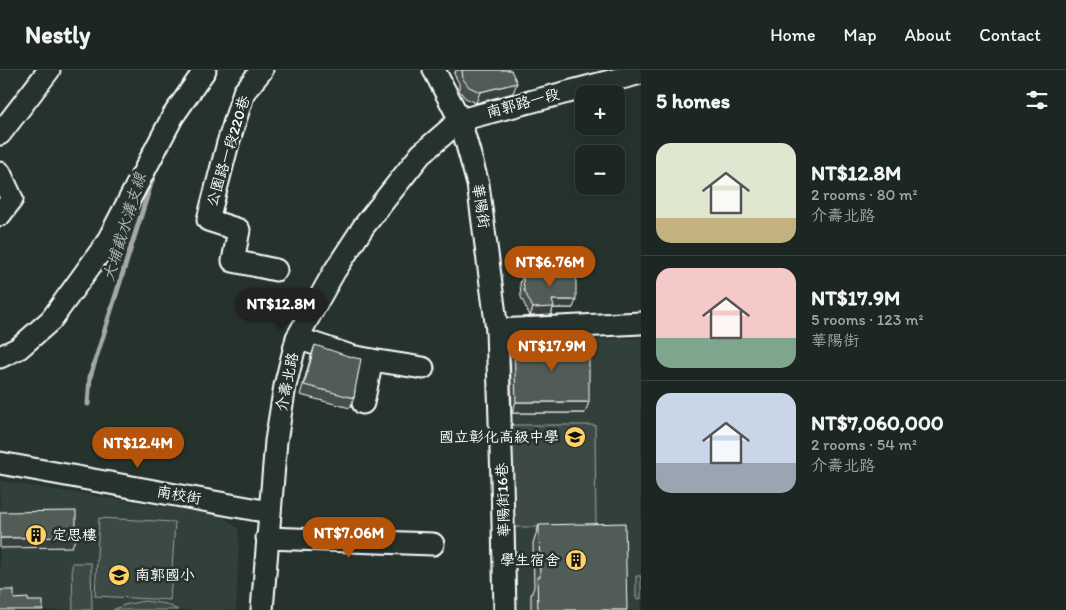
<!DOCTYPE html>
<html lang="en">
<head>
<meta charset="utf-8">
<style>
  :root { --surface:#1c2622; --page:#252e2a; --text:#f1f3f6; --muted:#a0a5a5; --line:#3a4340; --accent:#b45309 }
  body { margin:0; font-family:Itim,"LXGW WenKai TC",sans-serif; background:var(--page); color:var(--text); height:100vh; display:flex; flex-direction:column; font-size:19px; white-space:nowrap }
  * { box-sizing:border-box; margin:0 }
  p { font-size:16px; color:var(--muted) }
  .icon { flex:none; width:28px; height:28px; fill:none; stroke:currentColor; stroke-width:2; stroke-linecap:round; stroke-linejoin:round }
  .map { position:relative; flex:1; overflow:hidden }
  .sheet { display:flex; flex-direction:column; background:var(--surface); width:425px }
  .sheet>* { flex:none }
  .fabs { position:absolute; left:575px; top:15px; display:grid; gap:10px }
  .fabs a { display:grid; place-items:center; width:50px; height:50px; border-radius:10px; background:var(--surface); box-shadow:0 2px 8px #0003,0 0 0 1px var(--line); font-size:25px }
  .price { position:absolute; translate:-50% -42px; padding:0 11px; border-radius:18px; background:var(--accent); color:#fff; font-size:16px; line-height:32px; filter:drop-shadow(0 1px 2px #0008) }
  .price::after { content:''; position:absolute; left:50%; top:30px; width:15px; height:11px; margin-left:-8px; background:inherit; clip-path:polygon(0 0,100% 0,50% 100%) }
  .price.active { background:#222; color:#fff }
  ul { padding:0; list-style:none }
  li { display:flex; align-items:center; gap:15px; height:125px; padding:0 15px }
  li+li { border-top:1px solid var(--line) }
  li span { display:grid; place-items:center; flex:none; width:140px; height:100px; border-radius:15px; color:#555 }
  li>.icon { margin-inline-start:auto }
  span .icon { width:60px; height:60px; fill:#fffc; stroke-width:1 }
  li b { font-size:21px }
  h2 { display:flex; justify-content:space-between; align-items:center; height:60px; padding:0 15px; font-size:21px }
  header { display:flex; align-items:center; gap:30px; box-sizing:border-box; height:70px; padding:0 25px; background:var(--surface); border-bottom:1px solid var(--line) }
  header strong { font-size:24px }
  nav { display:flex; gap:28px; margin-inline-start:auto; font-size:18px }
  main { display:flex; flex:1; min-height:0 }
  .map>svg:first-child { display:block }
  .built { fill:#333f3a }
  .garden { fill:#3e4944; stroke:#9ea4a2 }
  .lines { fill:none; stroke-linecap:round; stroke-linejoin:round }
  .stream { stroke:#a4a9a7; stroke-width:5 }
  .minor-casing { stroke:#fff; stroke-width:25 }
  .minor { stroke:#26332d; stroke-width:21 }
  .wall { fill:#464f4b; stroke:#fff }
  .shaded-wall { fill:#39403d; stroke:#fff }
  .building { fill:#515c57; stroke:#fff }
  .labels { text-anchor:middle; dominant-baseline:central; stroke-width:5; stroke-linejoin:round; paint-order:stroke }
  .street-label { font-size:15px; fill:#fff; stroke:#26332d }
  .poi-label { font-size:15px; fill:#fff; stroke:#26332d; text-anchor:end }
  .water-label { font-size:16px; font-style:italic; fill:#b3b8b6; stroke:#26332d }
</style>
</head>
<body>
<header>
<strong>Nestly</strong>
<nav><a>Home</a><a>Map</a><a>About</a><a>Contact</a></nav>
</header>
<main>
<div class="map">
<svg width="641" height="540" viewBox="0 0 641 540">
  <rect width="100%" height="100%" fill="#26332d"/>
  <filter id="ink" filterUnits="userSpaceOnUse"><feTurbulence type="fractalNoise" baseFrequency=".02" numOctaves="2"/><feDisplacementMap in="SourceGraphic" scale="10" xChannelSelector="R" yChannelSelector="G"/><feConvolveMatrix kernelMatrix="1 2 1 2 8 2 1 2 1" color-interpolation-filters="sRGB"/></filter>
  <g filter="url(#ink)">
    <g class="built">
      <polygon points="641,268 641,540 511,540 507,273"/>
      <polygon points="0,411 222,446 238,458 239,471 236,540 0,540"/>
    </g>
    <g class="garden">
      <polygon points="510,355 595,355 596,457 509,457"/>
      <polygon points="99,448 175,452 170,530 95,526"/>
      <polygon points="72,493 91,493 92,540 73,540"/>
      <polygon points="636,506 641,506 641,529 636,528"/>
      <polygon points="144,531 166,534 178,540 113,540 124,535"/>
    </g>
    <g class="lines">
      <polyline class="stream" points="88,334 90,307 155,101"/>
      <g class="minor-casing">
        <g id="minor">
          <polyline points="262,0 244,22 228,73 208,150 239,160 233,191 276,200"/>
          <polyline points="434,0 460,50 478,114 497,260 641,253"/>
          <polyline points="0,64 49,0"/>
          <polyline points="0,103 12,129 0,145"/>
          <polyline points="497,260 502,411 505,540"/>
          <polyline points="297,268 351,286 372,290 423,298"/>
          <polyline points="0,287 19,278 51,250 106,174 173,46 205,0"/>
          <polyline points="363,333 372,290"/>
          <polyline points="0,393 269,442"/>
          <polyline points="267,468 433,474"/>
          <polyline points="262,540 276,371 285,316 297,268 334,202 364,156 421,84 460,50 641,3"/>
        </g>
      </g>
      <use href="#minor" class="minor"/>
    </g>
    <g class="wall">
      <polygon points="456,0 511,0 513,23 476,33 465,28 459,20 459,13 454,4"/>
      <polygon points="523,206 573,238 553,238 551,245 530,246 521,227 520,213"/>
      <polygon points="514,272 585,343 512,343 510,282"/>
      <polygon points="315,275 355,320 354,328 350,338 300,325 311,286"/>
      <polygon points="539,455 627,540 531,540 531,525 534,517 533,473"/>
    </g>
    <g class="shaded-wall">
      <polygon points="517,13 513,23 476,33 480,22"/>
      <polygon points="552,230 576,230 573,238 553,238 551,245 530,246 533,238"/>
      <polygon points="516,332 589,332 585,343 512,343"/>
      <polygon points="76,467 72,477 0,478 0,468"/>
    </g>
    <g class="building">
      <polygon points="462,0 511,0 517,13 480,22 469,17 463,9"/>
      <polygon points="557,200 576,200 576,230 552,230 554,237 533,238 524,220 523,206 557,201"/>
      <polygon points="514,272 589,272 589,332 516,332"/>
      <polygon points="315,275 351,287 361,289 355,320 354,328 304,315"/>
      <polygon points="76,441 76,467 0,468 0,442"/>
      <polygon points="625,453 627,540 538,540 537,507 540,507 539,455"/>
      <polygon points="0,520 14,520 14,529 28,528 28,531 43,531 43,540 0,540"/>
    </g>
  </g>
  <defs>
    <g id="school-disc" transform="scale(1.125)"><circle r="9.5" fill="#ffd166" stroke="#26332d"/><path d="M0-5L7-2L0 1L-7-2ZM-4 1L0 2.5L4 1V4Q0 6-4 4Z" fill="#111"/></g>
    <g id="building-disc" transform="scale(1.125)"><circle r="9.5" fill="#ffd166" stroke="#26332d"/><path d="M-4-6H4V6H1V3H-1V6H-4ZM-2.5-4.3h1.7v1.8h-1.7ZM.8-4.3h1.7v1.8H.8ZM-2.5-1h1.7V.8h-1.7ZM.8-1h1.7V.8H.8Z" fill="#111"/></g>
  </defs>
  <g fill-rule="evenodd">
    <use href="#school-disc" x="575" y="367"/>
    <use href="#building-disc" x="36" y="465"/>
    <use href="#building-disc" x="576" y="490"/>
    <use href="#school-disc" x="119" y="505"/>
  </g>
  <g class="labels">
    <g class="street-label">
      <text transform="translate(523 33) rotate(-15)">南郭路一段</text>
      <text transform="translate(228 81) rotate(-73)">公園路一段220巷</text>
      <text transform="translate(481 136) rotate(81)">華陽街</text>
      <text transform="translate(287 312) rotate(-78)">介壽北路</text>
      <text transform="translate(179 425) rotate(10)">南校街</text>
      <text transform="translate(503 430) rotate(-92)">華陽街16巷</text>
    </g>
    <g class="poi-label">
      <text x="559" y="367">國立彰化高級中學</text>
      <text x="52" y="465" text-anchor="start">定思樓</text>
      <text x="560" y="490">學生宿舍</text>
      <text x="135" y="505" text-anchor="start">南郭國小</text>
    </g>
    <g class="water-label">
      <text transform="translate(124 157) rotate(-73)">大埔截水溝支線</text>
    </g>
  </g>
</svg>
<div class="fabs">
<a>+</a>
<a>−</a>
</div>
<b class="price" style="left:550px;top:218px">NT$6.76M</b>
<b class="price active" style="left:281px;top:260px">NT$12.8M</b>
<b class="price" style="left:552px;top:302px">NT$17.9M</b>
<b class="price" style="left:138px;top:399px">NT$12.4M</b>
<b class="price" style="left:349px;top:489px">NT$7.06M</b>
</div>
<section class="sheet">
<h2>5 homes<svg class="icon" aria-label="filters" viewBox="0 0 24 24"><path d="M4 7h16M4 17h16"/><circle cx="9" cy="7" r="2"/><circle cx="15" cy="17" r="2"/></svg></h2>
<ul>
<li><span style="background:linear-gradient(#dfe7d0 75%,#c2b280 0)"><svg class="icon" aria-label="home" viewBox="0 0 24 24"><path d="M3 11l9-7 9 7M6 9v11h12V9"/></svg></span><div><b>NT$12.8M</b><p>2 rooms · 80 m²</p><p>介壽北路</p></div></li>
<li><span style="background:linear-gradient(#f6c9c9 70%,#7fa58c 0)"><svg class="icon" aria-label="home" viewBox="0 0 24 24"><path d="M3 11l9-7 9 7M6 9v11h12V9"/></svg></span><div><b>NT$17.9M</b><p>5 rooms · 123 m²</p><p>華陽街</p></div></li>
<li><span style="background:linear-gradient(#c9d6e8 70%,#9aa5b1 0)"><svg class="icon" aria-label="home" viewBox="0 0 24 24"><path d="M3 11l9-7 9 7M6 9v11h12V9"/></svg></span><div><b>NT$7,060,000</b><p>2 rooms · 54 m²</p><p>介壽北路</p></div></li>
</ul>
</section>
</main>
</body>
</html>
